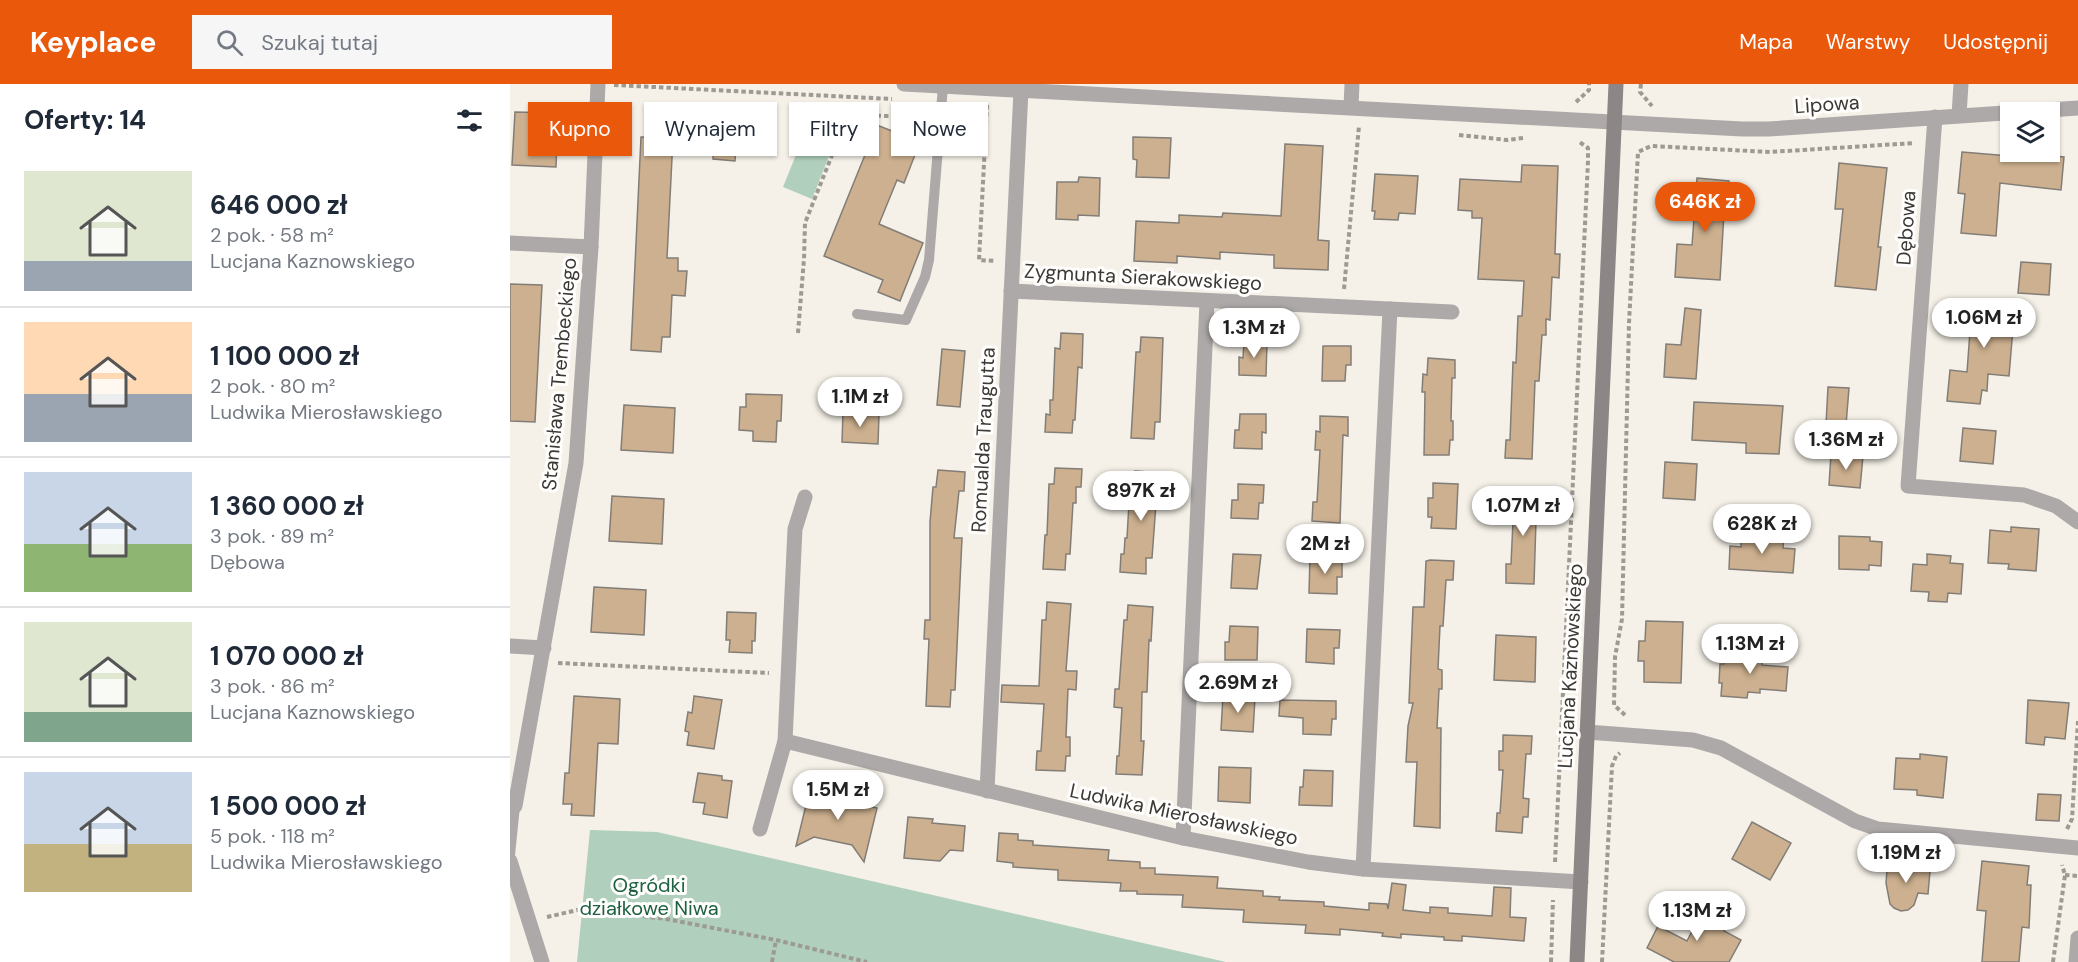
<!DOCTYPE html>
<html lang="pl">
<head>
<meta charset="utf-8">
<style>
  :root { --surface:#fff; --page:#f6f6f7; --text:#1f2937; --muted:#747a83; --line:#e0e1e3; --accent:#ea580c }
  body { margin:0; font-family:"DM Sans",sans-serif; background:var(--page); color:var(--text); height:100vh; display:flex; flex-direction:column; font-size:22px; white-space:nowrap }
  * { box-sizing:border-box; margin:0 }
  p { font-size:20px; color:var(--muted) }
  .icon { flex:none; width:33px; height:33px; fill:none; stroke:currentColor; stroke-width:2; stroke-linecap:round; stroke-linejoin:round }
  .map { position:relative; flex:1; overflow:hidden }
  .panel { display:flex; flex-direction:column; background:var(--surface); width:510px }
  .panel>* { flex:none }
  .banner { position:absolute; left:18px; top:18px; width:570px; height:54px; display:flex; gap:12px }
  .tools { position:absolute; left:1490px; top:18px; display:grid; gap:12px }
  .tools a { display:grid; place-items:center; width:60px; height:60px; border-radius:0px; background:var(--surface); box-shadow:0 2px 4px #0004; font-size:30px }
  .price { position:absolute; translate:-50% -51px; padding:0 14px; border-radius:21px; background:#fff; color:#222; font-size:20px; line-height:39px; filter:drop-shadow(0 2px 3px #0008) }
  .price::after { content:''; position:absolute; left:50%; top:36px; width:18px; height:14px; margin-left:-9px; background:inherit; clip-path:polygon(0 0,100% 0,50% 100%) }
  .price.on { background:var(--accent); color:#fff }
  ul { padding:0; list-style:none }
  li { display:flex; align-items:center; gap:18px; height:150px; padding:0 24px }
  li+li { border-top:2px solid var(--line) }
  li span { display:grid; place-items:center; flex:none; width:168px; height:120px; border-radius:0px; color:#555 }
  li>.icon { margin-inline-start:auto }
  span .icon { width:72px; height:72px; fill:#fffc; stroke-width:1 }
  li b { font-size:26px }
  h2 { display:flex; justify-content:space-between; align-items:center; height:72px; padding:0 24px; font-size:26px }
  .pill { padding:0 21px; border-radius:0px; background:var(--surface); box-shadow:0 2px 4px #0004; font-size:21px; line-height:54px }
  .pill.on { background:var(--accent); color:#fff }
  header { display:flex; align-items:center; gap:36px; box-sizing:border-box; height:84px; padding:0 30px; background:var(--accent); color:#fff }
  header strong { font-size:28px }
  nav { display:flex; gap:33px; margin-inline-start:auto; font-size:21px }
  .search { width:420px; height:54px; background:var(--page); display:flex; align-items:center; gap:15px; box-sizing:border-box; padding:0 21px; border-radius:0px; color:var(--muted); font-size:22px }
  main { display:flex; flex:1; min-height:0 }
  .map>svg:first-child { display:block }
  .green { fill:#b0cfbd }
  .building { fill:#ccb08f; stroke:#837d77; stroke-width:1.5 }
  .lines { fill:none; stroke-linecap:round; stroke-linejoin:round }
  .path { stroke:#9d9a94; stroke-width:4; stroke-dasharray:4.5 3; stroke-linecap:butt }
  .lane { stroke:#aea9a9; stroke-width:10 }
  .street { stroke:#aea9a9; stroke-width:15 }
  .secondary { stroke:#8d8686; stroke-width:15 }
  .labels { text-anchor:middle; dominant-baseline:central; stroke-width:6; stroke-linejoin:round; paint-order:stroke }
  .street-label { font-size:20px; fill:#3b3936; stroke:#fffefc }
  .park-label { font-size:20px; fill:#1d6142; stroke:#fffefc }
</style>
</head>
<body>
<header>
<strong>Keyplace</strong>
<div class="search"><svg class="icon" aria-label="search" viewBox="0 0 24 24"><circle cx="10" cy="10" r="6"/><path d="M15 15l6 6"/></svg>Szukaj tutaj</div>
<nav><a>Mapa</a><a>Warstwy</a><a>Udostępnij</a></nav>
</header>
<main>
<section class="panel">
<h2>Oferty: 14<svg class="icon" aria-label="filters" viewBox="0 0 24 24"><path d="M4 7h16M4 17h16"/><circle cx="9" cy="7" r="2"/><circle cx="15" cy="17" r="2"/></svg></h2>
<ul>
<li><span style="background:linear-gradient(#dfe7d0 75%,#9aa5b1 0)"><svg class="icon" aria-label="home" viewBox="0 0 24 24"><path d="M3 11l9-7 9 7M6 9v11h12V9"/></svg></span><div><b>646 000 zł</b><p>2 pok. · 58 m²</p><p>Lucjana Kaznowskiego</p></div></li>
<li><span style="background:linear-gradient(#ffd9b3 60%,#9aa5b1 0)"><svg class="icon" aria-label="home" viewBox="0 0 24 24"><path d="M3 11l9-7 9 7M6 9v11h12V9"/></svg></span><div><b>1 100 000 zł</b><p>2 pok. · 80 m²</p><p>Ludwika Mierosławskiego</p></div></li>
<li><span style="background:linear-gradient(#c9d6e8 60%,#8fb573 0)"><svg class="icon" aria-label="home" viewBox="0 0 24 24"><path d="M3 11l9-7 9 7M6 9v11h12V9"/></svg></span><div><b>1 360 000 zł</b><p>3 pok. · 89 m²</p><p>Dębowa</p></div></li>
<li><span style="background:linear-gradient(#dfe7d0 75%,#7fa58c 0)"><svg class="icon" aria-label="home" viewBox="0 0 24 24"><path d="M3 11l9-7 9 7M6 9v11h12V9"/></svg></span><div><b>1 070 000 zł</b><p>3 pok. · 86 m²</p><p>Lucjana Kaznowskiego</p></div></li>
<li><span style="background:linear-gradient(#c9d6e8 60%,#c2b280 0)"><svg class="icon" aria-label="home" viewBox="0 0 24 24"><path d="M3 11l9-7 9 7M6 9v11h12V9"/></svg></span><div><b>1 500 000 zł</b><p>5 pok. · 118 m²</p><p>Ludwika Mierosławskiego</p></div></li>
</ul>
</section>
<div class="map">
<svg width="1568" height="878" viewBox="0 0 1568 878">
  <rect width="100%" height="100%" fill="#f5f1e8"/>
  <g class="green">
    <polygon points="292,56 321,67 302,115 273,103"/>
    <polygon points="80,746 147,748 716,878 67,878"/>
  </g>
  <g class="building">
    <polygon points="5,28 48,29 46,83 2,81"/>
    <polygon points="354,36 410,58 394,99 387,96 369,140 413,159 390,217 368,208 373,196 314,172 357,66 344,61"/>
    <polygon points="191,40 227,42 225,77 203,75 203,70 190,69"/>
    <polygon points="131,53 163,54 157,174 168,174 168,187 177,187 175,212 162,211 160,253 152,253 151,268 121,266"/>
    <polygon points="623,53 661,54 659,94 626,93 627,76 623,75"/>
    <polygon points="775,60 813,62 808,156 819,157 818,186 764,184 764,171 710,168 710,175 667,172 667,179 624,177 626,137 669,139 669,131 712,133 713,129 771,132"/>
    <polygon points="1452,68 1524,74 1524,70 1554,73 1551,106 1490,99 1486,152 1451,149 1455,110 1448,109"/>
    <polygon points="1329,79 1377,84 1368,163 1371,163 1366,206 1325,202 1333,125 1325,125"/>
    <polygon points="1012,81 1048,82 1045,170 1050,170 1049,194 1042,193 1040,236 1036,235 1036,251 1032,251 1029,297 1025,297 1022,375 995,374 996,356 1000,356 1003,278 1006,279 1008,232 1012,232 1014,197 968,195 972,134 962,134 962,127 948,126 950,95 1011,98"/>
    <polygon points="865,90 908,92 905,130 889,129 888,136 864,135 865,127 862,127"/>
    <polygon points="569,93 590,94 589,132 568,131 568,136 546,135 547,98 568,98"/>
    <polygon points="1187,94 1219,97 1217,127 1217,130 1214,129 1210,196 1165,193 1167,160 1182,161"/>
    <polygon points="1511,178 1541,180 1539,211 1508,209"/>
    <polygon points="0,200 32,201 25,338 0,337"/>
    <polygon points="1452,216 1505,220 1499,292 1478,290 1477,307 1472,306 1470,320 1437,317 1440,286 1457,288 1461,234 1451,234"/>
    <polygon points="1175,224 1191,226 1186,295 1154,293 1156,260 1171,261"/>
    <polygon points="551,249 573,250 572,284 568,283 565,336 563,336 562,349 535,348 536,330 540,331 540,316 543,316 545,264 550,265"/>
    <polygon points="631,253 653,254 650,338 645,338 644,355 621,354 626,268 630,268"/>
    <polygon points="734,258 757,258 756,292 729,291 729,273 733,274"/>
    <polygon points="813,262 841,262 841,281 836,281 835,297 812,297"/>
    <polygon points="432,265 455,267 450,323 427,321"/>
    <polygon points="918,274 945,276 945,294 942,294 941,337 943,337 943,356 940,356 939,371 914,371 915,308 912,308 913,290 917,291"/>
    <polygon points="1318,303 1339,304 1336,341 1316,340"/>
    <polygon points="236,310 272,311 271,337 267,337 266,358 243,357 243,347 229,346 230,323 236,323"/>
    <polygon points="1184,318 1273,322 1269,370 1236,369 1236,359 1182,356"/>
    <polygon points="114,321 165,324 163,369 111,366"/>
    <polygon points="333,328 369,330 368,360 332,358"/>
    <polygon points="730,330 756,330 756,349 752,348 752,365 724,364 725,346 729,346"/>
    <polygon points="810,332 838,333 838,352 833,351 830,439 802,437 803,418 807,418 810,366 805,366 806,347 810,348"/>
    <polygon points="1453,344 1486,347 1483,380 1450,377"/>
    <polygon points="1321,370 1353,372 1350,404 1319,401"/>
    <polygon points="1155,378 1187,380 1185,416 1153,414"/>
    <polygon points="545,384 572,385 571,403 566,403 566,419 563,419 560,470 556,470 555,486 533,485 535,451 537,451 539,400 544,400"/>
    <polygon points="428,386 455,388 454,407 449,407 444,454 452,454 445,606 441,606 440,623 416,622 419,555 414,555 415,536 420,536 420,438 423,403 426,403"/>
    <polygon points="625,387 653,389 652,407 647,406 642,474 636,474 636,490 610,488 611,470 614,470 615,454 617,454 620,401 624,402"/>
    <polygon points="923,399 948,400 946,445 921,444 922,433 918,433 918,414 923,414"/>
    <polygon points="728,400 754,401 753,419 749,419 748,435 721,434 722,416 728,416"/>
    <polygon points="1005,403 1027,404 1024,500 996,499 996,480 1001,480 1003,437 999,437 1000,417 1004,417"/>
    <polygon points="102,412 154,415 152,460 99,457"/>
    <polygon points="1501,443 1529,445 1526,487 1498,485 1499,480 1478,479 1480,446 1501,448"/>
    <polygon points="1231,450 1274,452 1273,464 1285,465 1283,489 1219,485 1220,462 1231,463"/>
    <polygon points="1329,452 1360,453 1360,457 1372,458 1371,482 1359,481 1359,486 1329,485"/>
    <polygon points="723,470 751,471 747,505 721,504"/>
    <polygon points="1417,470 1441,472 1440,479 1453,480 1451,510 1438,509 1437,518 1418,517 1419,508 1401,507 1403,480 1417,481"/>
    <polygon points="800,473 832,474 832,493 827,493 827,510 799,509"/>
    <polygon points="920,476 944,477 943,496 936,496 933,542 930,542 928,585 932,586 932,605 929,605 927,644 931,644 930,744 904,742 907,678 896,678 898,642 903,619 899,619 903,523 914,523 916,477"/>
    <polygon points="84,503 136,506 134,551 81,548"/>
    <polygon points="537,518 561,520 556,587 567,587 566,606 558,605 556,653 560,653 560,672 556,672 555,687 526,686 527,667 531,667 534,620 491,618 492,601 529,602 532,536 536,536"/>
    <polygon points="618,521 643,523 641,557 639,556 637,608 632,608 631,657 634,657 632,691 606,690 607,672 609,672 612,624 604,623 605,605 609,605 614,536 617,536"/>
    <polygon points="217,528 246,529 245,557 242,557 242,569 219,568 220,556 216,556"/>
    <polygon points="1136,537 1173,538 1171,599 1134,598 1134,577 1128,577 1129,557 1135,557"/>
    <polygon points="720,542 748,543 747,576 715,576 715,558 719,558"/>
    <polygon points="797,545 830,546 829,564 824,564 824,580 796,578"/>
    <polygon points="986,551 1026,553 1025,598 984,596"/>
    <polygon points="1215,567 1252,570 1252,581 1278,583 1276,607 1250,605 1250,609 1238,608 1237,614 1211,612 1212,599 1209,599 1210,580 1214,580"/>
    <polygon points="64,612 110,615 108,660 88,659 84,732 61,731 62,720 53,720 55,689 59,689"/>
    <polygon points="184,612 212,616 204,665 177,661 179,648 175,647 178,628 182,629"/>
    <polygon points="713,612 745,614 743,648 711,646"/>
    <polygon points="770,616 826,617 826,635 822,635 821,651 793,650 793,634 769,632"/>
    <polygon points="1518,616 1559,619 1555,655 1535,653 1534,661 1516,659"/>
    <polygon points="993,651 1022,652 1021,670 1016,670 1013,714 1019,715 1018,733 1013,733 1012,749 986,747 987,729 990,729 993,686 989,686 989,667 993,667"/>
    <polygon points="1410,670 1437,673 1433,714 1407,711 1407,706 1384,705 1386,674 1410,675"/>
    <polygon points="709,683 741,684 740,719 708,717"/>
    <polygon points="794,686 823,687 822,722 789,721 790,703 793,703"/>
    <polygon points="188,689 212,692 212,696 222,697 217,734 193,730 195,719 183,718"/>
    <polygon points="321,707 347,713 346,719 367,724 354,778 342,761 304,753 286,762 299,709 319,713"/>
    <polygon points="1528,710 1551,711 1549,737 1526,736"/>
    <polygon points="398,733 423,735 422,739 455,742 453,767 440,766 430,777 394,774"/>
    <polygon points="1242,738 1281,759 1260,796 1222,775"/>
    <polygon points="489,749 508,750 508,756 523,757 523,761 599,766 598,776 630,778 630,784 645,784 645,790 708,793 707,804 753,807 753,812 770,813 769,816 814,818 814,822 859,826 859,819 877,820 878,825 882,799 896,801 893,826 920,829 920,823 938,824 938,829 982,832 984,803 1001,804 1000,833 1016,834 1014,857 952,852 952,857 934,856 934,853 891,850 891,854 872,852 873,849 830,845 830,851 795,849 796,841 733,838 734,826 672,823 673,811 627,810 627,807 610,807 611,799 548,796 548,786 503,783 503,779 487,777"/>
    <polygon points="1382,777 1410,780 1409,786 1420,787 1418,810 1408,809 1404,821 1398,826 1391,827 1384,824 1380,820 1376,799 1377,786 1381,786"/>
    <polygon points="1472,777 1519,782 1517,801 1521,801 1519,844 1512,843 1509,878 1472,878 1476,827 1467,826"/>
    <polygon points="1193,826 1218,838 1214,847 1231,856 1219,878 1164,878 1137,864 1148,842 1177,857"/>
  </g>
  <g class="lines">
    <g class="path">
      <polyline points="1131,0 1130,8 1142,22"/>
      <polyline points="104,1 382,15"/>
      <polyline points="1066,18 1079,6 1079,0"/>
      <polyline points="477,21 469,176 486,177"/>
      <polyline points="949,51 997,56 1013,54"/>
      <polyline points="834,205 849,42"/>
      <polyline points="288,249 294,175 295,139 338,31 414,33"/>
      <polyline points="48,579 259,589"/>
      <polyline points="1115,631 1104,621 1105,573 1112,535 1119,239 1128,68 1141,62 1260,68 1405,59"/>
      <polyline points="1557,745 1562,735 1568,637"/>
      <polyline points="1045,778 1078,77 1078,64 1068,57"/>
      <polyline points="1555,791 1568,792"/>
      <polyline points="37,833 72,825 156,835 266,856 357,878"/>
      <polyline points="262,878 266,856"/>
      <polyline points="1041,878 1043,816"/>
      <polyline points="1092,878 1102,682 1106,672 1110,669"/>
      <polyline points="1543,878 1555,791 1552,781"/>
    </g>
    <g class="lane">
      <polyline points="347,230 396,236 415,193 419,176 433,2"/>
      <polyline points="0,771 5,722"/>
    </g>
    <g class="street">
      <polyline points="394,0 1232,45 1259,45 1568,24"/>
      <polyline points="841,23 842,0"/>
      <polyline points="1449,31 1451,0"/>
      <polyline points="1425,33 1398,402 1514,411 1546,422 1568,438"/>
      <polyline points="0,159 81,163"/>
      <polyline points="501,207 942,228"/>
      <polyline points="0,562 34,564"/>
      <polyline points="1077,648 1183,656 1211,664 1345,737 1368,745 1568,764"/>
      <polyline points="275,657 673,754 798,778 853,785 1071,798"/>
      <polyline points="477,707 511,6"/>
      <polyline points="5,722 66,379 81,163 88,0"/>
      <polyline points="250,745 275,657 285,445 295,413"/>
      <polyline points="673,754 697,218"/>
      <polyline points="0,777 32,878"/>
      <polyline points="853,785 880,225"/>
      <polyline points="1566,878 1568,854"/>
    </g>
    <polyline class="secondary" points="1067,878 1106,0"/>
  </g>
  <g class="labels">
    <g class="street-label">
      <text transform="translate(1317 20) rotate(-4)">Lipowa</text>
      <text transform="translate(1396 144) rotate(-86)">Dębowa</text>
      <text transform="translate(633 193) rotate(3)">Zygmunta Sierakowskiego</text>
      <text transform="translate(49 290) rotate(-85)">Stanisława Trembeckiego</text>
      <text transform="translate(473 356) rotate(-87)">Romualda Traugutta</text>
      <text transform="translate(1060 582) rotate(-87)">Lucjana Kaznowskiego</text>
      <text transform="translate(674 730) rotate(12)">Ludwika Mierosławskiego</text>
    </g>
    <g class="park-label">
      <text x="139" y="801">Ogródki<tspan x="139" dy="23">działkowe Niwa</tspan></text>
    </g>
  </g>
</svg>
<div class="tools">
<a><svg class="icon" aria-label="layers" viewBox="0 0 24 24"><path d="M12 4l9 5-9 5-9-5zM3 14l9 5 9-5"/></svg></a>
</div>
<b class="price on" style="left:1195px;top:149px">646K zł</b>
<b class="price" style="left:1474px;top:265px">1.06M zł</b>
<b class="price" style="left:744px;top:275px">1.3M zł</b>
<b class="price" style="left:350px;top:344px">1.1M zł</b>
<b class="price" style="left:1336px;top:387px">1.36M zł</b>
<b class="price" style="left:631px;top:438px">897K zł</b>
<b class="price" style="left:1013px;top:453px">1.07M zł</b>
<b class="price" style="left:1252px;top:471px">628K zł</b>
<b class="price" style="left:815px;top:491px">2M zł</b>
<b class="price" style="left:1240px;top:591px">1.13M zł</b>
<b class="price" style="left:728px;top:630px">2.69M zł</b>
<b class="price" style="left:328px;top:737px">1.5M zł</b>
<b class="price" style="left:1396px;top:800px">1.19M zł</b>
<b class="price" style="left:1187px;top:858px">1.13M zł</b>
<div class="banner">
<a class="pill on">Kupno</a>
<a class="pill">Wynajem</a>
<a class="pill">Filtry</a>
<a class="pill">Nowe</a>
</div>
</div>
</main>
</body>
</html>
